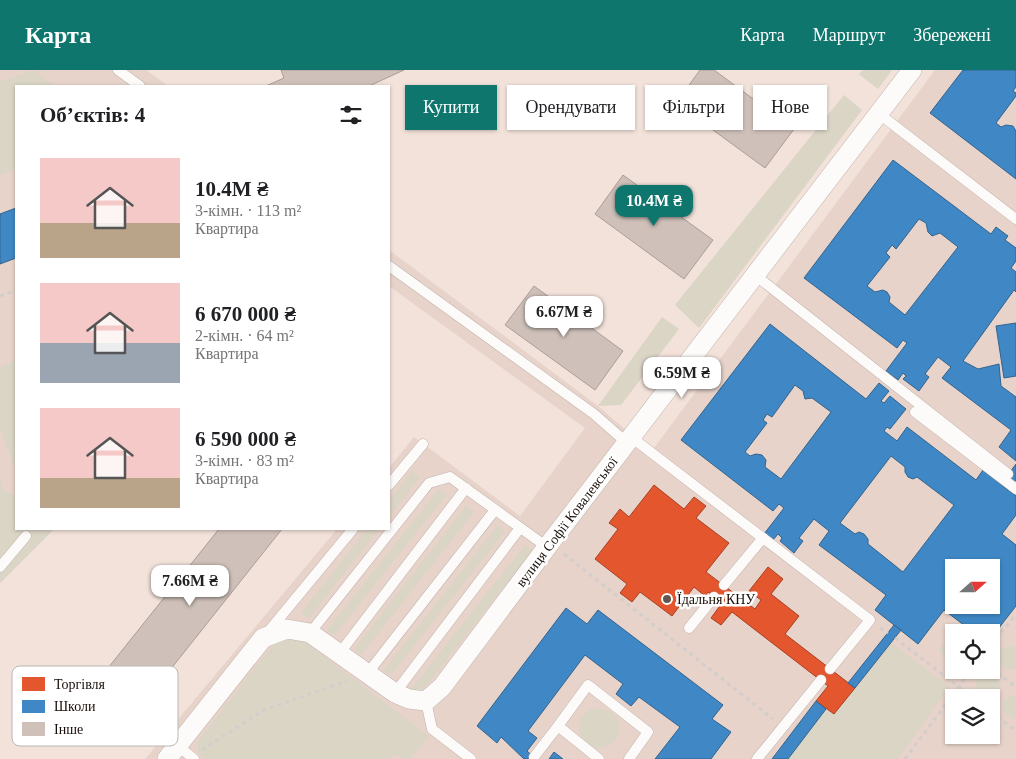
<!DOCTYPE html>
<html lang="uk">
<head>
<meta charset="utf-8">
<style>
  :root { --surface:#fff; --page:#f2f2f2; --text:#202124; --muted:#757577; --accent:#0f766e }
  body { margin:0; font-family:Georgia,serif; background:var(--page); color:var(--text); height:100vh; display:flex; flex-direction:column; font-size:19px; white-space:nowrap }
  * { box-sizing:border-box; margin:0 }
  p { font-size:16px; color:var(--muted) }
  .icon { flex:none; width:28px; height:28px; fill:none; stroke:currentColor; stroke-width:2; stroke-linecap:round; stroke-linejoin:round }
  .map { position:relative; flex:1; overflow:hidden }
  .details { position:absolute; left:15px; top:15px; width:375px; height:445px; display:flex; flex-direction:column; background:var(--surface); border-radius:0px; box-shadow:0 1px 4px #0004 }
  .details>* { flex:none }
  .banner { position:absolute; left:405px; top:15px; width:475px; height:45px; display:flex; gap:10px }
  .needle { width:32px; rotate:69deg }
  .controls { position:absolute; left:945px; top:489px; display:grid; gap:10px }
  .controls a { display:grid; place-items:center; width:55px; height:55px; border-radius:0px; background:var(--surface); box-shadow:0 1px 4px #0004; font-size:25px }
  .price { position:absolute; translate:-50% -42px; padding:0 11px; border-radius:10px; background:#fff; color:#222; font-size:16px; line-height:32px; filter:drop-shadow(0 1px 2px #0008) }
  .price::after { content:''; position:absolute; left:50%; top:30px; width:15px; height:11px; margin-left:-8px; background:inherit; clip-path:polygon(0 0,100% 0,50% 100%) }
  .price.selected { background:var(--accent); color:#fff }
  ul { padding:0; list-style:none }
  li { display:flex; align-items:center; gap:15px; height:125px; padding:0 25px }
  li span { display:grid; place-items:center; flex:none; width:140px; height:100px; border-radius:0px; color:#555 }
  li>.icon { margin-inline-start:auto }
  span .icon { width:60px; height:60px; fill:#fffc; stroke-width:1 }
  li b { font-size:21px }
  h2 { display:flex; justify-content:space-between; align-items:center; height:60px; padding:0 25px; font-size:21px }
  .tag { padding:0 18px; border-radius:0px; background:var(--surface); box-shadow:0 1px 4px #0004; font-size:18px; line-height:45px }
  .tag.selected { background:var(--accent); color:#fff }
  header { display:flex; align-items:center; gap:30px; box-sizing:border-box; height:70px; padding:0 25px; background:var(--accent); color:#fff }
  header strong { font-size:24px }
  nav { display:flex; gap:28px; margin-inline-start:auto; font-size:18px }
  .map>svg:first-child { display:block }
  .education { fill:#e7d3ca; fill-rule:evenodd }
  .green { fill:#dad5c5 }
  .shops { fill:#e4572e; stroke:#a74022 }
  .schools { fill:#3f88c5; stroke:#33638c; fill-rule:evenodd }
  .building { fill:#cfc1ba; stroke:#aa9d97 }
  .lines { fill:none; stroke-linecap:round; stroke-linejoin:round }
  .lane-casing { stroke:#c0b3ac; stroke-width:11 }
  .street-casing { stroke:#c0b3ac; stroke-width:20 }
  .path { stroke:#d3cecb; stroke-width:3; stroke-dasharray:4 4; stroke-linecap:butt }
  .lane { stroke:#fdfbf9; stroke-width:10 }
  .street { stroke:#fdfbf9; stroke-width:19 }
  .poi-dot { fill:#645750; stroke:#fff; stroke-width:2 }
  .labels { text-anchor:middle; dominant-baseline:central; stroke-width:5; stroke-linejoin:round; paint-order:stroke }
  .street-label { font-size:14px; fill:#180c06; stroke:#fff }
  .poi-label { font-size:14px; fill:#180c06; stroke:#fff; text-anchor:start }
  .key { fill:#fff; stroke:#bab6b4; stroke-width:1 }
  .key-label { font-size:14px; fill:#180c06 }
</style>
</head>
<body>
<header>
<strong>Карта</strong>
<nav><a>Карта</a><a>Маршрут</a><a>Збережені</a></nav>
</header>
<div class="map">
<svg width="1016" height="689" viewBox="0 0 1016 689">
  <rect width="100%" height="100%" fill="#f2e2da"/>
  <g class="education">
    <polygon points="0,0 146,0 168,16 16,16 16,459 54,459 0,513"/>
    <path d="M935,0H1016V689H145L337,459H389V398L414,367L520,446L585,358L389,216V180L598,336L651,382ZM954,498H991V535H954ZM954,562H991V600H954ZM954,628H991V665H954Z"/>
  </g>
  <g class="green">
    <polygon points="34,0 54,16 16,16 16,99 0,105 0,12"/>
    <polygon points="863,0 892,0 878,19 859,4"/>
    <polygon points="844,25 862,40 699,258 675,235"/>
    <polygon points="662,247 679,259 621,335 598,336"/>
    <polygon points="16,290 16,394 14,395 0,359 0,297"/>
    <polygon points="412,401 420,407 389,447 389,431"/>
    <polygon points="0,409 4,421 16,426 16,459 54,459 0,513"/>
    <polygon points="439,419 447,424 334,566 327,560"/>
    <polygon points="466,436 474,442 361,585 354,579"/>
    <polygon points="497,456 505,461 391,605 384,600"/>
    <polygon points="367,459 379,459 309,548 301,543"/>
    <polygon points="525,475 533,480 419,625 411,619"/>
    <polygon points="960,555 969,562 954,562 954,594 938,581"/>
    <polygon points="301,569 429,666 410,689 403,689 398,684 388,689 206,689 198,683 198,671 276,571"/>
    <polygon points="892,573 949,617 898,689 788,689 826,639 834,644"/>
    <path d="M1010,576L1016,578V598L1010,600L1001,595C996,586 999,578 1010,576Z"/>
    <circle cx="988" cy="616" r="12"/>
    <path d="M1016,625V648L1015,649L1005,644C1000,634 1004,626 1016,625Z"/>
    <circle cx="599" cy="658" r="20"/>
  </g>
  <polygon class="shops" points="654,415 684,439 694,427 706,436 696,448 729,473 706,502 755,539 761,530 749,521 768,497 783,509 771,524 799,546 785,564 855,618 834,644 816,631 828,616 732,542 721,555 711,548 722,533 708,522 705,526 694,517 672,546 640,522 632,532 620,523 627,514 595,489 618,459 609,453 620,439 629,447"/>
  <g class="schools">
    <polygon points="963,0 1016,0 1016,17 1013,21 1016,23 1016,26 996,53 1001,57 1006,55 1013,56 1016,61 1016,109 930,43"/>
    <path d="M893,90L991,164L996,157L1008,166L1005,170L1016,178V191L1011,198L1016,202V222L1014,220L963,291L978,299L999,294L1001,316L1016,327V391L999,377L1011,360L942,308L951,297L938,287L925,304L929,307L919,321L903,309L906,306L903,303L898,310L886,301L907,273L903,270L897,278L804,208ZM919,149L926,153L928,162L932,166L940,163L958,177L905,245L889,232L890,227L887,222L883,220L875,222L867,216L890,187L886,183L892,175L896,179Z"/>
    <polygon points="16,138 16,188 0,194 0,144"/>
    <polygon points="1016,253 1016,306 1004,308 996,256"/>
    <path d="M770,254L866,329L879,313L889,321L881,331L884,333L890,326L906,339L890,359L887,357L884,361L897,371L907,357L976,410L983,400L1016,426V445L1002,464L1016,475V536L991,568V562H973L944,540L918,574L875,540L886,525L819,475L829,461L814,449L799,468L803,471L794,483L780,471L782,468L778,464L773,470L764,464L784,438L779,434L773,441L681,370ZM795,315L803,321L805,329L812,328L831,342L781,409L765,397L766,390L762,385L756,384L750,386L745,382L767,353L763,350L767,344L772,347ZM891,386L905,397V402L908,407L913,409L917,407L954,435L903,502L868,474V469L864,464L859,462L855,464L840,453ZM954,498H991V535H954Z"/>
    <polygon points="1016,394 1016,410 1008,420 1001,414"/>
    <polygon points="566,538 587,554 598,540 723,635 712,649 731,662 711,689 655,689 680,657 639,627 631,636 616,624 623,614 585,585 528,661 537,668 527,681 536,689 524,689 501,667 497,673 477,656"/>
    <polygon points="894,555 901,560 855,618 848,613"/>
    <polygon points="816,631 826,639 788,689 772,689"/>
    <polygon points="554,682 563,689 549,689"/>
  </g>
  <g class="building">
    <polygon points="281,0 404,0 369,16 266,16 284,8"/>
    <polygon points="700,0 714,0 794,59 765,98 676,33"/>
    <polygon points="623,105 713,170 684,209 595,144"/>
    <polygon points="534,216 623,281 595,320 505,255"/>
    <polygon points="219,459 282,459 147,629 108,598"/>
  </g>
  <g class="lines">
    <g class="lane-casing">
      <g id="lane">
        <polyline points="118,0 140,16"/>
        <polyline points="878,43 1016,149"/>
        <polyline points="389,196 594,344 627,373"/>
        <polyline points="755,205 1008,404"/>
        <polyline points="915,342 1016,419"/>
        <polyline points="631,367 870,550 830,599"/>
        <polyline points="389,415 423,374"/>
        <polyline points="0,497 26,466"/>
        <polyline points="724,515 763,468"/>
        <polyline points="689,558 714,527"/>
        <polyline points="268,562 353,459"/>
        <polyline points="310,563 429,413 450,407 547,477"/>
        <polyline points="339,584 466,418"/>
        <polyline points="367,604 495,440"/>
        <polyline points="395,623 520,458"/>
        <polyline points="426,631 432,659 471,689"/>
        <polyline points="558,656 588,615 648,662 629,689"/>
        <polyline points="178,676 194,689"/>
        <polyline points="534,687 558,656 599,689"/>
        <polyline points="757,689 821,610"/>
      </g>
    </g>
    <g class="street-casing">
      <polyline id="street" points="167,689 263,568 287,559 310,563 395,623 409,629 426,631 442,617 550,473 912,0"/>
    </g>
    <g class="path">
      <polyline points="0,226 16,220"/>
      <polyline points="704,299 723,314"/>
      <polyline points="564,484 773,649"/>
      <polyline points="880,558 888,563"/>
      <polyline points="895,568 973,628"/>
      <polyline points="991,575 1016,544"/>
      <polyline points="991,598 1016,617"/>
      <polyline points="991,642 1016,661"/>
      <polyline points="202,680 264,640 347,611"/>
      <polyline points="905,689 971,600"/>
    </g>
    <use href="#lane" class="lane"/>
    <use href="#street" class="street"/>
  </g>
  <circle class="poi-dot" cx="667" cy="529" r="5"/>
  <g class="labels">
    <g class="street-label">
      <text transform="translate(567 452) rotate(-53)">вулиця Софії Ковалевської</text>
    </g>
    <g class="poi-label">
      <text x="677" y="529">Їдальня КНУ</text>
    </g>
  </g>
  <rect x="12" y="596" width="166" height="80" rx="8" class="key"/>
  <rect x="22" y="607" width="23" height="14" fill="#e4572e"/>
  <rect x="22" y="630" width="23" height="13" fill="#3f88c5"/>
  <rect x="22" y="652" width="23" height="14" fill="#cfc1ba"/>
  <g class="key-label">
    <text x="54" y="619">Торгівля</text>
    <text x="54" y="641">Школи</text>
    <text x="54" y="664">Інше</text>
  </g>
</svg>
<div class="controls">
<a><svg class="needle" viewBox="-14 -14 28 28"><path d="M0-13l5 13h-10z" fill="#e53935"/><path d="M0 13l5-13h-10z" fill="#757577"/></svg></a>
<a><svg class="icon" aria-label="locate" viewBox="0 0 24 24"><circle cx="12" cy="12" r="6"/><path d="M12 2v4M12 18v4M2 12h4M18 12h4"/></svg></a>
<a><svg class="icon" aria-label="layers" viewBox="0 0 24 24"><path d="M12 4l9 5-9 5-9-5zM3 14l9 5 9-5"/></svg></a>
</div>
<b class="price selected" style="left:654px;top:157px">10.4M ₴</b>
<b class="price" style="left:564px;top:268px">6.67M ₴</b>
<b class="price" style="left:682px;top:329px">6.59M ₴</b>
<b class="price" style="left:190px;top:537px">7.66M ₴</b>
<div class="banner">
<a class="tag selected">Купити</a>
<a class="tag">Орендувати</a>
<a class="tag">Фільтри</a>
<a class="tag">Нове</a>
</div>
<section class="details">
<h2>Об’єктів: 4<svg class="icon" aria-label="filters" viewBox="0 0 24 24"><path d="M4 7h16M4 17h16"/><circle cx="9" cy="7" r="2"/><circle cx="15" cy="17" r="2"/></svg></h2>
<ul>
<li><span style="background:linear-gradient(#f6c9c9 65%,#b9a48a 0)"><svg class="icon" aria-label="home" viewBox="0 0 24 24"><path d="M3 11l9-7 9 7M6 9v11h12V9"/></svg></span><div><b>10.4M ₴</b><p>3-кімн. · 113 m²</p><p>Квартира</p></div></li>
<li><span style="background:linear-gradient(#f6c9c9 60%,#9aa5b1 0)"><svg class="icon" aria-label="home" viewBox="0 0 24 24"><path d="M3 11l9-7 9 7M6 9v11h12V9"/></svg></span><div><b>6 670 000 ₴</b><p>2-кімн. · 64 m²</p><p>Квартира</p></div></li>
<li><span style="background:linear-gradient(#f6c9c9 70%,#b9a48a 0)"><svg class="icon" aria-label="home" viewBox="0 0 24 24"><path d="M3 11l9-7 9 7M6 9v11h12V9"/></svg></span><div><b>6 590 000 ₴</b><p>3-кімн. · 83 m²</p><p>Квартира</p></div></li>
</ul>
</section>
</div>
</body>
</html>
